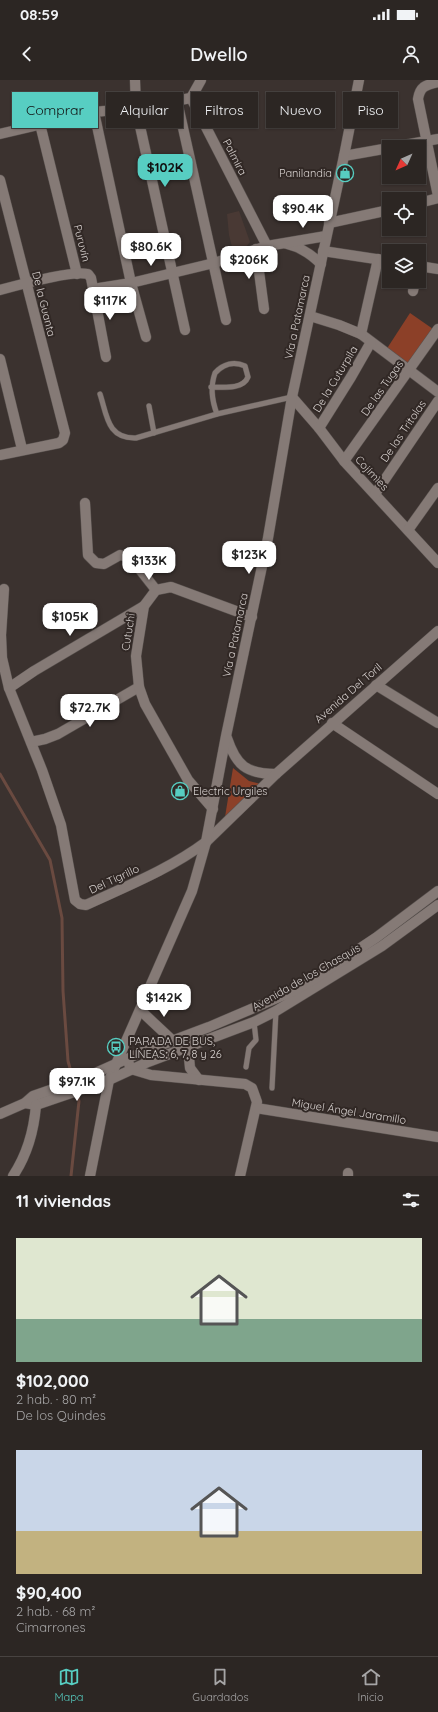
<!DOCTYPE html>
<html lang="es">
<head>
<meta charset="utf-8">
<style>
  :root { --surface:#2c2623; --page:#383230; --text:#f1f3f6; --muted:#a6a5a6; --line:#484341; --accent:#57cec2 }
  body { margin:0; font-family:Quicksand,sans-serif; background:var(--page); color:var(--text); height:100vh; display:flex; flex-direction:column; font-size:15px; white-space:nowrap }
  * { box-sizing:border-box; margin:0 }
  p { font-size:13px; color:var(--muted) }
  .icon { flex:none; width:22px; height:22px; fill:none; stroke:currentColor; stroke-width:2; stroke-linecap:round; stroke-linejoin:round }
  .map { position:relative; height:1096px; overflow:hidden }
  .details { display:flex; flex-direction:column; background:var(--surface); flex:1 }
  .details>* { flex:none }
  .top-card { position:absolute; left:12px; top:12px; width:414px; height:36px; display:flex; gap:8px }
  .needle { width:26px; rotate:225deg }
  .fabs { position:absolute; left:382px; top:60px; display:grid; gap:8px }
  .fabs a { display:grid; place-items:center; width:44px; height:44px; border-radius:0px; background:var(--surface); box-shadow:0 1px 3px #0004,0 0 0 1px var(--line); font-size:20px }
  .price { position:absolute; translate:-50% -34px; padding:0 9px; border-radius:8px; background:#fff; color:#222; font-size:13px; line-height:26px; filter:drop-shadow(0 1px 2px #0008) }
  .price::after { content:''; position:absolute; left:50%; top:24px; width:12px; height:9px; margin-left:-6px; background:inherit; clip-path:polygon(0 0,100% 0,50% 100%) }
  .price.on { background:var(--accent); color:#111 }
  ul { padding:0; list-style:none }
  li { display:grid; align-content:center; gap:8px; height:212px; padding:0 16px }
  li span { display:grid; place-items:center; height:124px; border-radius:0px; color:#555 }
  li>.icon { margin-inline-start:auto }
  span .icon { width:72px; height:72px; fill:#fffc; stroke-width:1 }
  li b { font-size:17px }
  h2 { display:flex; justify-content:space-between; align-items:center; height:48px; padding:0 16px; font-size:17px }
  .chip { padding:0 14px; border-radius:0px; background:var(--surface); box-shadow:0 1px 3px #0004,0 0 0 1px var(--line); font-size:14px; line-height:36px }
  .chip.on { background:var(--accent); color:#111 }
  .status { display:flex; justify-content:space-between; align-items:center; height:28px; padding:0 20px; background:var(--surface); direction:ltr }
  .status svg { height:11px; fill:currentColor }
  header { display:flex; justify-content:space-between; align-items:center; height:52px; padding:0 16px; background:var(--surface); font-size:18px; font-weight:600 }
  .menu { display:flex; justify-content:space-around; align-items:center; height:56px; border-top:1px solid var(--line); background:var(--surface); font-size:11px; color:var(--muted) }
  .menu a { display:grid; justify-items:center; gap:2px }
  .menu .on { color:var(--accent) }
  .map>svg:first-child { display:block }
  .built { fill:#493934 }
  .green { fill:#8c4028 }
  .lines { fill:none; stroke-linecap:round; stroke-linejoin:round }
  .stream { stroke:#6a4a40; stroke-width:3 }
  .service-casing { stroke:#58514e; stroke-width:6 }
  .minor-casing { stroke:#58514e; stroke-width:11 }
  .tertiary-casing { stroke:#58514e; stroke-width:11 }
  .service { stroke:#857a76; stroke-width:5 }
  .minor { stroke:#857a76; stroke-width:10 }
  .tertiary { stroke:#857a76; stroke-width:10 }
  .labels { text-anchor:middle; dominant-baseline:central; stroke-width:4; stroke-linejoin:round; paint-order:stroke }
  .street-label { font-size:11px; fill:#d7d1cf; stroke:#312825 }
  .poi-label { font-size:11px; fill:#d7d1cf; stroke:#312825; text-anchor:start }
</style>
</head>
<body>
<div class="status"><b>08:59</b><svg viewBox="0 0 49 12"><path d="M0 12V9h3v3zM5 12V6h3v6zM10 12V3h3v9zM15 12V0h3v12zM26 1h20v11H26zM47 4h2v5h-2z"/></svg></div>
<header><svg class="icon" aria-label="back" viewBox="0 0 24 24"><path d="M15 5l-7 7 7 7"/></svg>Dwello<svg class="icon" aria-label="person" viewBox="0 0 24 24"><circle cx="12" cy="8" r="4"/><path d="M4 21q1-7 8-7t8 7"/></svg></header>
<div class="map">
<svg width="438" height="1096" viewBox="0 0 438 1096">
  <rect width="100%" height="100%" fill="#3b322f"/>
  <polygon class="built" points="239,131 250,162 245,168 233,171 229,155 227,134"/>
  <g class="green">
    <polygon points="410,233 433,249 409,285 386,270"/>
    <polygon points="233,688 249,701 261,704 224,743"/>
  </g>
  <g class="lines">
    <g class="stream">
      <polyline points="0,694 50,780 62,838 63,911 68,981 73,999"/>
      <polyline points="71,1096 79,1021 77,1013"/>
    </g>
    <g class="service-casing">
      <g id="service">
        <path d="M211,307C222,307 243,310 248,297L245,286C234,281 223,284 215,293C210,307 212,321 217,334"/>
        <path d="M100,314C107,335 107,359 136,358L217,334L292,317"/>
        <polyline points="149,326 154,353"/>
        <polyline points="246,987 249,968 256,960 254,942"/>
        <polyline points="272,1008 276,931"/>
      </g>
    </g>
    <g class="minor-casing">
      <g id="minor">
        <polyline points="135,0 136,28 185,250"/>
        <path d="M438,2C426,5 420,6 418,19L438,116"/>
        <polyline points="191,18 267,166"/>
        <polyline points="191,18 201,0"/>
        <polyline points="177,21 226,240"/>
        <polyline points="94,32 131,203 146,257"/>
        <polyline points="40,44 77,194"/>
        <polyline points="0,54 94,32 136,28 191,18"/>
        <polyline points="393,67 438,59"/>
        <polyline points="344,76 389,68"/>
        <polyline points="0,100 65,353 63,360 59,363 0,375"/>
        <polyline points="419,123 438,118"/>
        <polyline points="329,143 389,130"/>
        <path d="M287,164C300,167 311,174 321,184"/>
        <polyline points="256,169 264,229"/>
        <polyline points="323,171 389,181"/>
        <polyline points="419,186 438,189"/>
        <polyline points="93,209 131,203 214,183 267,166 326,156"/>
        <path d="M0,210C18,205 72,190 88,194L91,198L106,277"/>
        <polyline points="413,211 415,201"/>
        <polyline points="310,236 339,245 361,254 438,312"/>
        <polyline points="361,254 378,179"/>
        <polyline points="0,279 22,369"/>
        <polyline points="292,317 319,348 344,381 438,483"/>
        <polyline points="319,348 351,297 371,262"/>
        <polyline points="344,381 438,249"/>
        <polyline points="375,414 438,321"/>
        <polyline points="85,423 88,475 96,483 104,484 120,475 128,477 134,482 156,510"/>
        <polyline points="408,450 438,408"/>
        <path d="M4,509L1,555L2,578L9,608L42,690L61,745L75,820L80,824L86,825C127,806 170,789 206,762"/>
        <polyline points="376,605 438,643"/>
        <polyline points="9,608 34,591 144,526"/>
        <polyline points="332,643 438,714"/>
        <polyline points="31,662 45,659 58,654 139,607"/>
        <polyline points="213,729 188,700 145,624 139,607 136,576 144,526 156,510 171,507 252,537"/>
        <polyline points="188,967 190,988 199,1000"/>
        <polyline points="127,979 131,989 151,995 245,1004 252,1008 257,1022 240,1096"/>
        <polyline points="256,1028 438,1057"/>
        <polyline points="90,1096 109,1000"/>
        <polyline points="348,1096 348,1093"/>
      </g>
    </g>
    <g class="tertiary-casing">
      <g id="tertiary">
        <path d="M227,658C236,685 246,694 276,694"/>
        <polyline points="206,762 276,694 438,551"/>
        <polyline points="140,930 173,961"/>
        <polyline points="109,1000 192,811 206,762 226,656 268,458 292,317 344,76 359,0"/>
        <polyline points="25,1023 36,1025 109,1000 148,982 254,942 276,931 382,866 438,825"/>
        <polyline points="0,1034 25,1023 33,1016 82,999 140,973 209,947 289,913 311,901 377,857 438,811"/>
        <path d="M13,1096C27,1075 34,1050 36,1025"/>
      </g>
    </g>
    <use href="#service" class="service"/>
    <use href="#minor" class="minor"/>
    <use href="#tertiary" class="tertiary"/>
  </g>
  <defs>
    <g id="shop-ring" transform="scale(0.9)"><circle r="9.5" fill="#312825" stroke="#57cec2" stroke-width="1.5"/><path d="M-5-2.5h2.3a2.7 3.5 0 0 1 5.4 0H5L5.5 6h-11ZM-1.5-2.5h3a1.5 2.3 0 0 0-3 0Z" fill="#57cec2"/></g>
    <g id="bus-ring" transform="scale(0.9)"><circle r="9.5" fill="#312825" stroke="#57cec2" stroke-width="1.5"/><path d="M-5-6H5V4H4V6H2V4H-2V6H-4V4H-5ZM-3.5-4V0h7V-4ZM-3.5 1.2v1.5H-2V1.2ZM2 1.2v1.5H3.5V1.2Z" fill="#57cec2"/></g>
  </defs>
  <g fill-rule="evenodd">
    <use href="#shop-ring" x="345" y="93"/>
    <use href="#shop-ring" x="180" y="711"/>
    <use href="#bus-ring" x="116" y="967"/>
  </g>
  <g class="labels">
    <g class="street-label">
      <text transform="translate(235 77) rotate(63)">Palmira</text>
      <text transform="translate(82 163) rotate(76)">Puruvín</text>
      <text transform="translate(44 224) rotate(76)">De la Guanta</text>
      <text transform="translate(297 237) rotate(-78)">Vía a Patamarca</text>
      <text transform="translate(335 299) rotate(-59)">De la Cuturpila</text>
      <text transform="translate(382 308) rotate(-55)">De las Tugas</text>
      <text transform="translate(403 351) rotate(-56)">De las Tritolas</text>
      <text transform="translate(372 393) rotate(47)">Cojimìes</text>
      <text transform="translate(128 552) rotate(-81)">Cutuchi</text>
      <text transform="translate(235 555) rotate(-78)">Vía a Patamarca</text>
      <text transform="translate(348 613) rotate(-41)">Avenida Del Toril</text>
      <text transform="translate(114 799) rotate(-25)">Del Tigrillo</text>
      <text transform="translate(306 897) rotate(-30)">Avenida de los Chasquis</text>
      <text transform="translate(349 1031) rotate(9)">Miguel Ángel Jaramillo</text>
    </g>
    <g class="poi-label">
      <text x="332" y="93" text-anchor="end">Panilandia</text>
      <text x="193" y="711">Electric Urgiles</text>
      <text x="129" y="961">PARADA DE BUS,<tspan x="129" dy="13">LÍNEAS: 6, 7, 8 y 26</tspan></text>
    </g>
  </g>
</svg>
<div class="fabs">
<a><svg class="needle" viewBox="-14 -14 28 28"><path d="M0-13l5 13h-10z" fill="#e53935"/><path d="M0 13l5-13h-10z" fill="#a6a5a6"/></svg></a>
<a><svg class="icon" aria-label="locate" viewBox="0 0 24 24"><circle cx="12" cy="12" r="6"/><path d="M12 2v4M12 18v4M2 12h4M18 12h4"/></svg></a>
<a><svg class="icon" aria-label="layers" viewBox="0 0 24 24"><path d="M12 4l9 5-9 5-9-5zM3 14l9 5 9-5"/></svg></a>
</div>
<b class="price on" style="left:165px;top:108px">$102K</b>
<b class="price" style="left:303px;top:149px">$90.4K</b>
<b class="price" style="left:151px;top:187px">$80.6K</b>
<b class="price" style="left:249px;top:200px">$206K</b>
<b class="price" style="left:110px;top:241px">$117K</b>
<b class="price" style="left:249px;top:495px">$123K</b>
<b class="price" style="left:149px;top:501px">$133K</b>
<b class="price" style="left:70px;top:557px">$105K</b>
<b class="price" style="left:90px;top:648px">$72.7K</b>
<b class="price" style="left:164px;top:938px">$142K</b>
<b class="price" style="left:77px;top:1022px">$97.1K</b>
<div class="top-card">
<a class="chip on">Comprar</a>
<a class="chip">Alquilar</a>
<a class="chip">Filtros</a>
<a class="chip">Nuevo</a>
<a class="chip">Piso</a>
</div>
</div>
<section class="details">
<h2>11 viviendas<svg class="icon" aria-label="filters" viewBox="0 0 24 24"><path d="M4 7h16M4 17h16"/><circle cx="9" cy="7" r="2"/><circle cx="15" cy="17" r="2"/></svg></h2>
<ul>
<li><span style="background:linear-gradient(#dfe7d0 65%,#7fa58c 0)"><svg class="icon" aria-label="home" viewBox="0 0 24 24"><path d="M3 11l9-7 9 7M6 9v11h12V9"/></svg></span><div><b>$102,000</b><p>2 hab. · 80 m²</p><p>De los Quindes</p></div></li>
<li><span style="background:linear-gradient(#c9d6e8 65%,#c2b280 0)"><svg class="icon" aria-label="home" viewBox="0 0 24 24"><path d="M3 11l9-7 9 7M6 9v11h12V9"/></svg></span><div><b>$90,400</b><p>2 hab. · 68 m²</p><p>Cimarrones</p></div></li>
</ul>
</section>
<nav class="menu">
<a class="on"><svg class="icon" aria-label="map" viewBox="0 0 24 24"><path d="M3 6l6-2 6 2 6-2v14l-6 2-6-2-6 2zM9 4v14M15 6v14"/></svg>Mapa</a>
<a><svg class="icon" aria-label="saved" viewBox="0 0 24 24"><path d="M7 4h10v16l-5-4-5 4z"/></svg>Guardados</a>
<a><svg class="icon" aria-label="home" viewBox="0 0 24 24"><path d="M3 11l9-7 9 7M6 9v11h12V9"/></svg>Inicio</a>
</nav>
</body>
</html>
